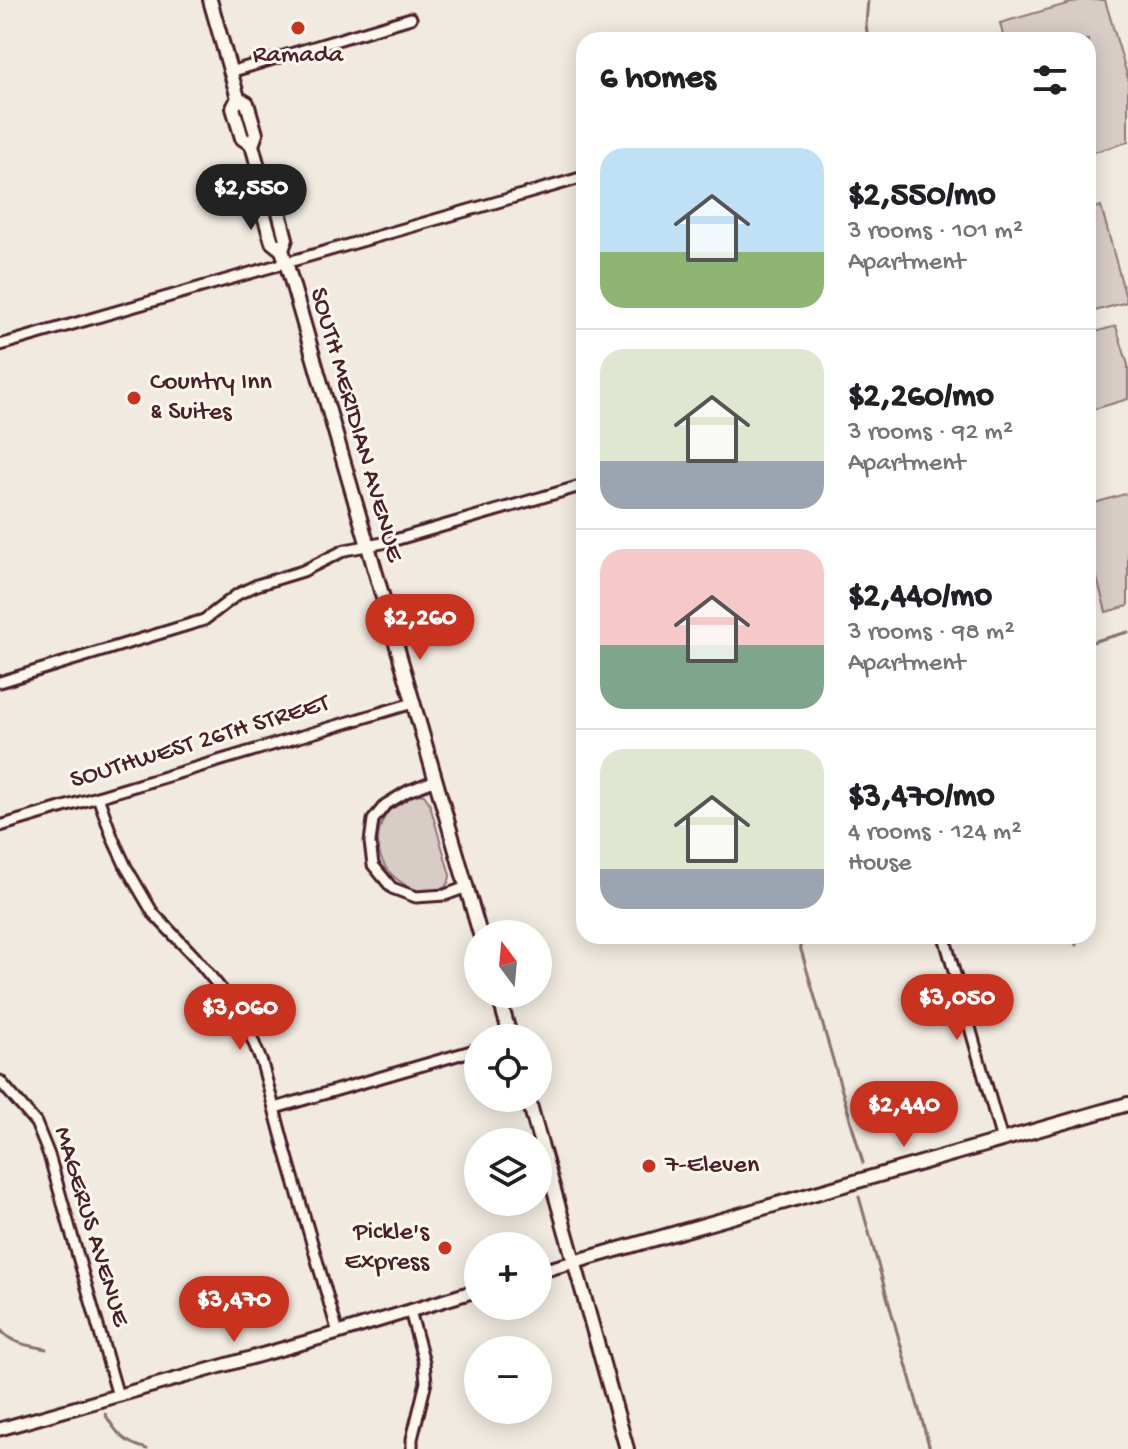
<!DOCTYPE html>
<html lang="en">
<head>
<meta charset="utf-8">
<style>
  :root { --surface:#fff; --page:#f2f2f2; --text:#202124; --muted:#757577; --line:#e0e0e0; --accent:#c8321e }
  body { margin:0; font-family:"Gochi Hand",sans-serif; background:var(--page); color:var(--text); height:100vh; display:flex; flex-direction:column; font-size:30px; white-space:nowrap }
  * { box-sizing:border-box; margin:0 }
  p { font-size:26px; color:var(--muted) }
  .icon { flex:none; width:44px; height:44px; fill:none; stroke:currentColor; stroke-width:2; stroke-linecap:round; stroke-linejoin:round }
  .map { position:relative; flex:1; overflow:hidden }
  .sheet { position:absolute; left:576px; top:32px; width:520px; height:912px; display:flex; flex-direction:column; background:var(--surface); border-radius:24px; box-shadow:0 4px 20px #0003 }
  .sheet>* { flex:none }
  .needle { width:52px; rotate:344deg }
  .buttons { position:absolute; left:464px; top:920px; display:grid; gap:16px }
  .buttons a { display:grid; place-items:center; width:88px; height:88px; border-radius:50%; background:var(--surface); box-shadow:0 4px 20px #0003; font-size:40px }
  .price { position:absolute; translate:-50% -68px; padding:0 18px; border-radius:28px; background:var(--accent); color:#fff; font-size:26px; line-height:52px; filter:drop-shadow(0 2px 4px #0008) }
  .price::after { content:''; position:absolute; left:50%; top:48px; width:24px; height:18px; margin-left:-12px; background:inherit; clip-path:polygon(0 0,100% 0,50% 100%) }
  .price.active { background:#222; color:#fff }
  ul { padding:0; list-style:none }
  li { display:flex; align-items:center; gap:24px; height:200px; padding:0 24px }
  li+li { border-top:2px solid var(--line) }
  li span { display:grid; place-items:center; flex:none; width:224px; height:160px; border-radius:24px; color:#555 }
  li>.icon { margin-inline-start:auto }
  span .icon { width:96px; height:96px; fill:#fffc; stroke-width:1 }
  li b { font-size:34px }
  h2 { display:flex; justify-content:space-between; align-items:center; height:96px; padding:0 24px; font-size:34px }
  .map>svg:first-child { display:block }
  .green { fill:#d8ccc6; stroke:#917678; stroke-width:2 }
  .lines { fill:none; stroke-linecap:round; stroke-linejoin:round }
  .stream { stroke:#8c6f72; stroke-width:3 }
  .minor-casing { stroke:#4a1f2b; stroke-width:15 }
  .tertiary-casing { stroke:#4a1f2b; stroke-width:17 }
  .secondary-casing { stroke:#4a1f2b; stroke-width:18 }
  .minor { stroke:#fbf7ec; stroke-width:9 }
  .tertiary { stroke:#fbf7ec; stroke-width:11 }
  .secondary { stroke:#fbf7ec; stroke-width:12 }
  .poi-dot { fill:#c8321e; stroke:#fbf7ec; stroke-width:3 }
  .labels { text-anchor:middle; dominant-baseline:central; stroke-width:6; stroke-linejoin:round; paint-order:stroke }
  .poi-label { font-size:26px; fill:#4a1f2b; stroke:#fbf7ec; text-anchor:start }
  .street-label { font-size:26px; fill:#4a1f2b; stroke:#fbf7ec }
</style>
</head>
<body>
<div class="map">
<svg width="1128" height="1449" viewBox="0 0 1128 1449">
  <rect width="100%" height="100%" fill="#f0eae0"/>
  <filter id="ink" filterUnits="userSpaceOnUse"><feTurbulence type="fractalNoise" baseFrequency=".0125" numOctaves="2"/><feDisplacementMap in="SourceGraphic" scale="16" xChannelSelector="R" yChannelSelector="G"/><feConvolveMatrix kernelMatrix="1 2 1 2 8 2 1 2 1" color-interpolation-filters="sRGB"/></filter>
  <g filter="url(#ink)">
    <g class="green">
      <polygon points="1081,0 1105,0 1128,78 1128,142 1088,154 1088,40 1004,40 1000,23"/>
      <polygon points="1101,206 1127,302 1088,313 1088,210"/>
      <polygon points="1116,326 1128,365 1128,399 1088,411 1088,334"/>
      <polygon points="1128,493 1128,606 1106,612 1088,544 1088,505"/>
      <path d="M417,794L424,795L429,802L450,875C448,914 356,881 383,820C390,806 402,797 417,794Z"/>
    </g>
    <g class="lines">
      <g class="stream">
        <polyline points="868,40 866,24 868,0"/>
        <polyline points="1088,643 1128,632"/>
        <polyline points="1088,918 1091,928 1088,932"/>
        <polyline points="797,936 863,1163"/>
        <polyline points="1076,945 1074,939 1077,936"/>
        <polyline points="859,1197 930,1449"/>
        <path d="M0,1329C11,1344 28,1345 46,1349"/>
        <path d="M105,1414C117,1434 124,1443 147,1449"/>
      </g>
      <g class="minor-casing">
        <g id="minor">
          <polyline points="230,72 411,18"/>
          <polyline points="0,345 584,177"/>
          <polyline points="0,682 204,620 238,594 257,585 303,571 345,550 388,542 584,485"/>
          <polyline points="436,780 408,791 385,805 373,820 370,842 373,865 392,888 416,897 445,895 467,887"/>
          <polyline points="98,797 113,839 126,867 153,913 194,956 230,1000 249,1031 262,1063 286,1153 338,1333"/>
          <polyline points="0,826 413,703"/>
          <polyline points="944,936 1002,1140"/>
          <polyline points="0,1081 36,1123 49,1155 118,1396"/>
          <polyline points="275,1108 478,1049"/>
          <polyline points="410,1311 424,1362 426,1382 412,1439 412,1449"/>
        </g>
      </g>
      <g class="tertiary-casing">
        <g id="tertiary">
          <polyline points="538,1272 574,1262"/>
          <polyline points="0,1429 338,1333 478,1290"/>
        </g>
      </g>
      <g class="secondary-casing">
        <g id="secondary">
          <polyline points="210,0 238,98 233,108 242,138 252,145"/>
          <polyline points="238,98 247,103 256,134 252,145 268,203 263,212 272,242 282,250"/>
          <polyline points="268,203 278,208 286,239 282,250 286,262 480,934"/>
          <polyline points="498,994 511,1038"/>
          <polyline points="528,1098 627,1449"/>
          <polyline points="574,1262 1128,1104"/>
        </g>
      </g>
      <use href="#minor" class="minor"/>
      <use href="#tertiary" class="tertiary"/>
      <use href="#secondary" class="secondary"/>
    </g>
  </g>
  <g class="poi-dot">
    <circle cx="298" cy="28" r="8"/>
    <circle cx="134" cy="398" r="8"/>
    <circle cx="649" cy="1166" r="8"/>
    <circle cx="445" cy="1248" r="8"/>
  </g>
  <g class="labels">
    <g class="poi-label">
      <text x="298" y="56" text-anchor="middle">Ramada</text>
      <text x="150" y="383">Country Inn<tspan x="150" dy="30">&amp; Suites</tspan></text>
      <text x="665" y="1166">7-Eleven</text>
      <text x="429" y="1233" text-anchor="end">Pickle's<tspan x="429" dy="30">Express</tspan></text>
    </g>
    <g class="street-label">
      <text transform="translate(355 425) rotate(74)">SOUTH MERIDIAN AVENUE</text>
      <text transform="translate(200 743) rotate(-17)">SOUTHWEST 26TH STREET</text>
      <text transform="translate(90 1227) rotate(73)">MAGERUS AVENUE</text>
    </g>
  </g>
</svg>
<div class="buttons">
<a><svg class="needle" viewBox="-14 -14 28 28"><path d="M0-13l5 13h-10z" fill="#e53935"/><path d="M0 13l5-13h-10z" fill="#757577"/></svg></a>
<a><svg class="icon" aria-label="locate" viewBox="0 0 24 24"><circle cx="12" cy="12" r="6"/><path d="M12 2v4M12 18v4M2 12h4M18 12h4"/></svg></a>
<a><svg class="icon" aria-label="layers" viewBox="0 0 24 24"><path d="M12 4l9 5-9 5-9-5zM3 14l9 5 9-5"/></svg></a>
<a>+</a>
<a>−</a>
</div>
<b class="price active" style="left:251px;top:232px">$2,550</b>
<b class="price" style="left:420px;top:662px">$2,260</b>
<b class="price" style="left:957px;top:1042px">$3,050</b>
<b class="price" style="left:240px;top:1052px">$3,060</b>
<b class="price" style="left:904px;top:1149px">$2,440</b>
<b class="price" style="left:234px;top:1344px">$3,470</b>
<section class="sheet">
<h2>6 homes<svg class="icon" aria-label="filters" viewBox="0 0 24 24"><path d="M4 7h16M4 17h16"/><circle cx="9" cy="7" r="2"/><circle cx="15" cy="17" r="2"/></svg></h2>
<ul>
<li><span style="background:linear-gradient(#bfe0f5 65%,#8fb573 0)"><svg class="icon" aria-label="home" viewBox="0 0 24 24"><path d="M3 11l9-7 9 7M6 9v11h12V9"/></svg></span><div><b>$2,550/mo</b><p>3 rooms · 101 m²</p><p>Apartment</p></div></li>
<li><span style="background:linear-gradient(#dfe7d0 70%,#9aa5b1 0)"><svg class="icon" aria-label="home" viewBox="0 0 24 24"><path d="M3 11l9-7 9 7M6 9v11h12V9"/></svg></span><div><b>$2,260/mo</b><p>3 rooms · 92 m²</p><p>Apartment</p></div></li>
<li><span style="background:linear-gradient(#f6c9c9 60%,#7fa58c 0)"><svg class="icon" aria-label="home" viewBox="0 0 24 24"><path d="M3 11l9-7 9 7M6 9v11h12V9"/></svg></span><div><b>$2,440/mo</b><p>3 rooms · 98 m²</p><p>Apartment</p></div></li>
<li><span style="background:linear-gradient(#dfe7d0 75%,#9aa5b1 0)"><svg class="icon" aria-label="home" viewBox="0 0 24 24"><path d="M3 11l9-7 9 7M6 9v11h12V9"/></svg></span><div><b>$3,470/mo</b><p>4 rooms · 124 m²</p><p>House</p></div></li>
</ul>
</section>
</div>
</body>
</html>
